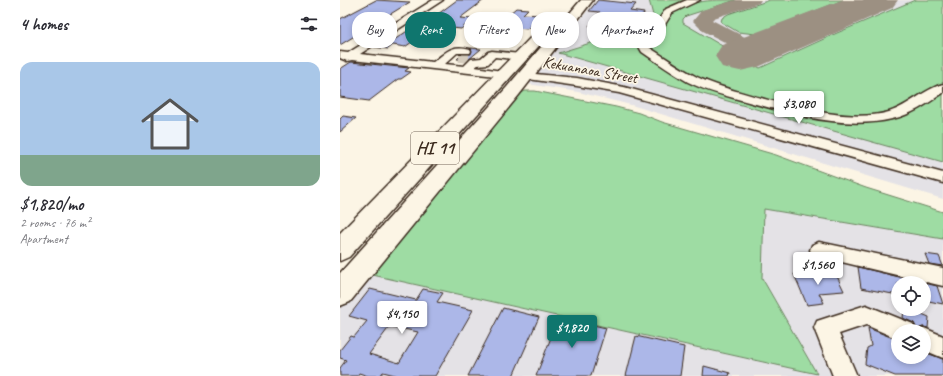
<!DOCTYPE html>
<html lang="en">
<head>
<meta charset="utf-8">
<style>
  :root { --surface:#fff; --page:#f2f2f3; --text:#2b2b33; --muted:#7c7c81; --accent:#0f766e }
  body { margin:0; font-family:Caveat,sans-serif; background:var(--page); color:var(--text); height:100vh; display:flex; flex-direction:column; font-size:15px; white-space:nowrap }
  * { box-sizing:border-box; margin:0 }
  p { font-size:13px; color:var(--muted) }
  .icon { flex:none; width:22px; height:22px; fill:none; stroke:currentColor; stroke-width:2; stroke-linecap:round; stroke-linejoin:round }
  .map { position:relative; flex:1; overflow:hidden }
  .side { display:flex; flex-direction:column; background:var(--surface); width:340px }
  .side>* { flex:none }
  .top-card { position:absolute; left:12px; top:12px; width:380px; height:36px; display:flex; gap:8px }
  .buttons { position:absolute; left:551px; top:276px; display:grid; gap:8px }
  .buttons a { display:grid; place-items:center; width:40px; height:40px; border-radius:50%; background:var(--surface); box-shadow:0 2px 6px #0003; font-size:20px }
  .price { position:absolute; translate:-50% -34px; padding:0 9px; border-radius:4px; background:#fff; color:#222; font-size:13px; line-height:26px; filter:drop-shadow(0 1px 2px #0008) }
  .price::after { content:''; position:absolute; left:50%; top:24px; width:12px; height:9px; margin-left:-6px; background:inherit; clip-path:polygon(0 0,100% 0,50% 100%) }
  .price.current { background:var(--accent); color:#fff }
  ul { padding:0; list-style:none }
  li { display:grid; align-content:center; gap:8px; height:212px; padding:0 20px }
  li span { display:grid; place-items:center; height:124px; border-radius:12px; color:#555 }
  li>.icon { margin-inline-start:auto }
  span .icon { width:72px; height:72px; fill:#fffc; stroke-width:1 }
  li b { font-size:17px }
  h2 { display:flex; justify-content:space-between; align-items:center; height:48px; padding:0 20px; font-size:17px }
  .tag { padding:0 14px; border-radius:16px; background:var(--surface); box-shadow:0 2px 6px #0003; font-size:14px; line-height:36px }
  .tag.current { background:var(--accent); color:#fff }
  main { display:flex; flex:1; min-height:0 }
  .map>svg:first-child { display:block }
  .built { fill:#e4e2e6; fill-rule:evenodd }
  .green { fill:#9edca3; stroke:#6c8360 }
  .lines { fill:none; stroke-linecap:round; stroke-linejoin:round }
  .taxiway { fill:#9c9082; fill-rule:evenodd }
  .runway { fill:#9c9082; fill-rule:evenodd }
  .building { fill:#acb7e8; stroke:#3b2a1e; fill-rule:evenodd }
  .minor-tunnel { stroke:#d5ccbd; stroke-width:10; stroke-dasharray:10 5; stroke-linecap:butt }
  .minor-casing { stroke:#3b2a1e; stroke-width:3 }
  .highway-casing { stroke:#3b2a1e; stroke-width:3 }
  .minor { fill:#fcf5e5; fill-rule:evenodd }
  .highway { fill:#fcf5e5; fill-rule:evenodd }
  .labels { text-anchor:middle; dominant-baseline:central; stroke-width:3.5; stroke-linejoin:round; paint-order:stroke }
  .far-street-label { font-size:16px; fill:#3b2a1e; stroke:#fcf5e5 }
  .shield { fill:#fcf5e5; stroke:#75675a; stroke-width:1 }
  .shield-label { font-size:18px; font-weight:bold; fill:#3b2a1e }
</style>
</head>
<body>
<main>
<section class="side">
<h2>4 homes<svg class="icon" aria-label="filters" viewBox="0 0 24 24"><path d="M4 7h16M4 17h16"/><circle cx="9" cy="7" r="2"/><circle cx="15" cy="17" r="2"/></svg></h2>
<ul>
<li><span style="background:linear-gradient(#a9c7e8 75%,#7fa58c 0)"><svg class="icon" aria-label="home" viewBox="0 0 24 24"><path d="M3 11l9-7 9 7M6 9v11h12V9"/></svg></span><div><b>$1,820/mo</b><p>2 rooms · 76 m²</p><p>Apartment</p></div></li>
</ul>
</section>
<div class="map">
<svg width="603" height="376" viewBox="0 0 603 376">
  <rect width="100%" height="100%" fill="#fcf5e5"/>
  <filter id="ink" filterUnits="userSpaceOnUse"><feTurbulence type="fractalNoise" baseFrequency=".025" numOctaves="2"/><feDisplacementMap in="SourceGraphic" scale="8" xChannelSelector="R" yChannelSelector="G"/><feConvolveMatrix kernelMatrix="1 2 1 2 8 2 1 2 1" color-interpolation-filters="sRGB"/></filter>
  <g filter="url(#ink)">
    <g class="built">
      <polygon points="256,0 603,0 603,199 291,105 238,92 188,84"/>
      <path d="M424,209L603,239V376H0V307L28,274L477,374L422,278ZM558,283H584V309H558ZM558,331H584V357H558Z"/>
    </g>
    <g class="green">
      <path d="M309,0H350L328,8L318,23L303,33L298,43L299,47L363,82L312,50L307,44C308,36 314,32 319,26C345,0 360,0 396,0L346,16L343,19V23L420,68L497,33L575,0H603V91L551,119L577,110L603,93V162L218,53L315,23Z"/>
      <polygon points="430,0 503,0 416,34 398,32 381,22 382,18 388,14"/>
      <polygon points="185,91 195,91 276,107 299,113 322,122 436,155 526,188 603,212 603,239 424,209 422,278 477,374 28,274 178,95"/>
    </g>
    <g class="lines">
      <polygon class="taxiway" points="396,0 421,0 419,3 374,18 372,20 422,46 425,50 422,54 415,56 408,54 363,31 353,21 362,10"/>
      <polygon class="runway" points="502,0 558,0 552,8 418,67 400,71 382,67 375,56 382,45"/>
    </g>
    <g class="building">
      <polygon points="36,0 70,2 0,45 0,19"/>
      <polygon points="117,0 144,0 120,18 133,19 121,29 94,26 65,47 53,45 48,49 34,47 46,39 54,40 94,13 98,14"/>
      <polygon points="258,0 296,4 290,11 304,13 300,22 281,20 273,31 260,29 261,27 249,26 260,12 249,11"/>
      <polygon points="176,8 188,9 183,14 201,15 187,29 155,26"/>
      <polygon points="131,48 141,49 128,60 117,59 122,54 131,54"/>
      <polygon points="11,62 69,68 65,71 71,72 61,79 58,79 29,101 0,97 0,69"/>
      <polygon points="3,116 16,118 0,132 0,119"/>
      <polygon points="585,254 599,256 603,266 589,264"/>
      <polygon points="518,267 584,283 558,283 558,295 521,288"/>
      <polygon points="495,272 504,291 479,293 484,303 467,305 454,274"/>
      <polygon points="584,283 597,286 603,304 584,300"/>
      <path d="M30,289L76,300L83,289L103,293L97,302L133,310L95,376H59L43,372L40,376H28L19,373L17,376H0V368L6,360L0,358V350L11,336L14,337L27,321L9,316ZM50,326L78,332L59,363L29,354Z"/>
      <polygon points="163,308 199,317 173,376 128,376"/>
      <polygon points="564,309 570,309 589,317 588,328 583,327 577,329 574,323 563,318"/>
      <polygon points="219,317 266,328 251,376 196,376"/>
      <polygon points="528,328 558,340 558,357 584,357 584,352 603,359 603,376 555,376 525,364 527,348 531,346"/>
      <polygon points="296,336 344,347 340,376 286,376"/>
      <polygon points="364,366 390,373 389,376 363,376"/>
    </g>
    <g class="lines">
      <polyline class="minor-tunnel" points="119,57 131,58"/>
      <g class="minor-casing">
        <g id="minor">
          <path d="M93,0H103L20,54L93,62C107,52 111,44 130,49L131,51L130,53H117L105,64L124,66L131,59L141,58L148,52L152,51L181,54L186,57L181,60L155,57L148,64L138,65L135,67L169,72L171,74L169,76L165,77L12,60L7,61L0,58V52L8,53Z"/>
          <path d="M347,0H360L332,13L324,26L310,37L308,45L310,48C325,57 341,69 357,77C376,86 397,91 417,97C456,107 510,123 549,112C569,106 584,89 603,84V93C587,104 571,115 552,119C505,130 456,115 412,103C390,97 368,92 348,82C332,73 317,62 302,52L298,45L301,34L317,22L326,9Z"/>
          <polygon points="185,73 237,78 284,87 603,173 603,183 279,93 237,86 181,78 179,76"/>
          <polygon points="479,242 603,268 603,286 472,255 470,250 472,245"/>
          <polygon points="526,305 573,324 576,331 558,331 558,339 526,325 499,334 517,376 493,376 474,328 477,321"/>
          <polygon points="584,328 603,336 603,358 584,350 584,331 577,331"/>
        </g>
      </g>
      <g class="highway-casing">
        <g id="highway">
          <polygon points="241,0 253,0 179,95 10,302 0,306 0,273 167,87"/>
          <polygon points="201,31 206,32 208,35 206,38 9,257 0,261 0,233 196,32"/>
        </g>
      </g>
      <use href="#minor" class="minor"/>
      <use href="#highway" class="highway"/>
    </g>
  </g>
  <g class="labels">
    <g class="far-street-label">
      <text transform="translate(250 70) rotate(10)">Kekuanaoa Street</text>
    </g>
    <rect class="shield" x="71" y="132" width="48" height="32" rx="3"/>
    <g class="shield-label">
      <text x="95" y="148">HI 11</text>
    </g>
  </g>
</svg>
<div class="buttons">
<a><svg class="icon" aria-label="locate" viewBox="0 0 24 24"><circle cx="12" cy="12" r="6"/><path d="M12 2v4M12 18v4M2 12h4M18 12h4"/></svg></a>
<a><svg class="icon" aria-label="layers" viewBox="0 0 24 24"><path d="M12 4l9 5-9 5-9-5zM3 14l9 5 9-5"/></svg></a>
</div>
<b class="price" style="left:459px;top:125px">$3,080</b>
<b class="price" style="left:478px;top:286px">$1,560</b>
<b class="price" style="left:62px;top:335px">$4,150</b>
<b class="price current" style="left:232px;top:349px">$1,820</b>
<div class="top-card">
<a class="tag">Buy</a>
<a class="tag current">Rent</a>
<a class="tag">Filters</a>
<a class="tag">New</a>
<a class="tag">Apartment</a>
</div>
</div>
</main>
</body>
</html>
